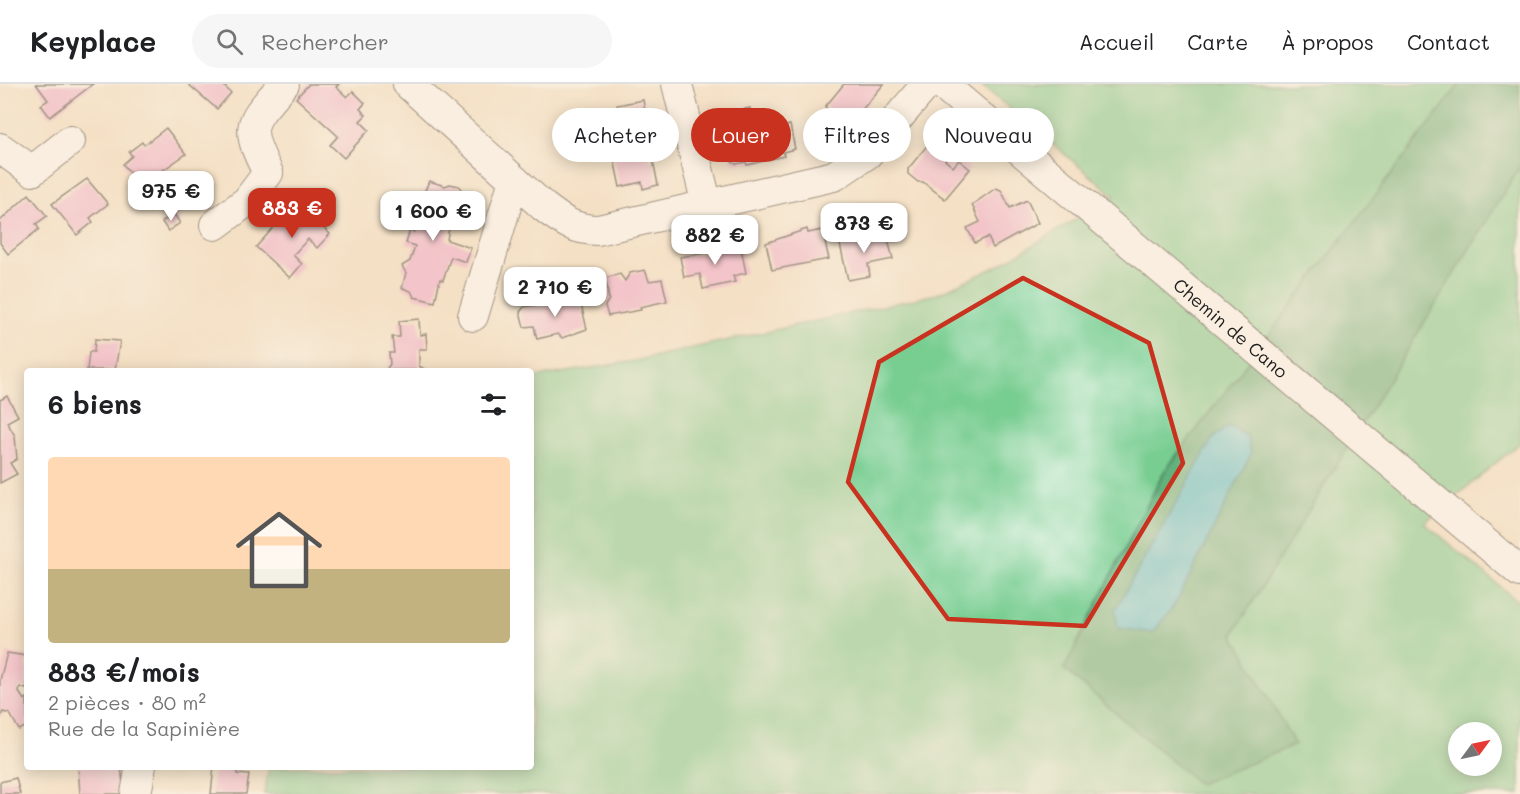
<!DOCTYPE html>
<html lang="fr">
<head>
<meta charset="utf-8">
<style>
  :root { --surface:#fff; --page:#f6f6f6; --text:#202124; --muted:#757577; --line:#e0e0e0; --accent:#c8321e }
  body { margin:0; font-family:Mali,sans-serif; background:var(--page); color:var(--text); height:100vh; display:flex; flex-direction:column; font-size:22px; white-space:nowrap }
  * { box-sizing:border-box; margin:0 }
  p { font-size:20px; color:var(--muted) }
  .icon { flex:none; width:33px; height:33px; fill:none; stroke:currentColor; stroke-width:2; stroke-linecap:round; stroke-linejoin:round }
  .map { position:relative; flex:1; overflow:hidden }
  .sheet { position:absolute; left:24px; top:284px; width:510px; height:402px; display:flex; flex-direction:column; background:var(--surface); border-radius:6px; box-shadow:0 3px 15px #0003 }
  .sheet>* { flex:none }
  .banner { position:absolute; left:552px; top:24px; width:570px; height:54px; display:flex; gap:12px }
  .needle { width:39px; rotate:57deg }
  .controls { position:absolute; left:1448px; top:638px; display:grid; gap:12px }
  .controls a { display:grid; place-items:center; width:54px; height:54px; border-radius:50%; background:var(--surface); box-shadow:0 3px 15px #0003; font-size:30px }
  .price { position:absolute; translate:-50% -51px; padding:0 14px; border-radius:12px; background:#fff; color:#222; font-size:20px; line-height:39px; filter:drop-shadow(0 2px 3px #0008) }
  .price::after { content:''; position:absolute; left:50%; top:36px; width:18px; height:14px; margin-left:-9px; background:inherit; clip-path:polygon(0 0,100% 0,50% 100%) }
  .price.on { background:var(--accent); color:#fff }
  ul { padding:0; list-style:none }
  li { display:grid; align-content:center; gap:12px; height:318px; padding:0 24px }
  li+li { border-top:2px solid var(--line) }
  li span { display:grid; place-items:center; height:186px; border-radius:6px; color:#555 }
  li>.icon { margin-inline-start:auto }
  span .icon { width:108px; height:108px; fill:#fffc; stroke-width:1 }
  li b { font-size:26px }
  h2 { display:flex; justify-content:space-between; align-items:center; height:72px; padding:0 24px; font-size:26px }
  .pill { padding:0 21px; border-radius:27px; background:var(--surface); box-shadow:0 3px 15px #0003; font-size:21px; line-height:54px }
  .pill.on { background:var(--accent); color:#fff }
  header { display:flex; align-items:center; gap:36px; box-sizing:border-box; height:84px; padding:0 30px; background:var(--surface); border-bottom:2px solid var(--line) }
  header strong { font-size:28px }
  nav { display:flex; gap:33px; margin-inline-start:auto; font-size:21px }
  .search { width:420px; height:54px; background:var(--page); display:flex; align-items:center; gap:15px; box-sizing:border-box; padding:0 21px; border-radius:33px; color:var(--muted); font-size:22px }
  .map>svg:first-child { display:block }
  .green { fill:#78cd91; stroke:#4a7456; stroke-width:1.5; fill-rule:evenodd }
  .forest { fill:#62b07b; stroke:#3f664c; stroke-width:1.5 }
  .water { fill:#57c3d1; stroke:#3a7076; stroke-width:1.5 }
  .building { fill:#f1a3ce }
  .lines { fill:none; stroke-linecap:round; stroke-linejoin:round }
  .minor-casing { stroke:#3c3935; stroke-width:32 }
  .minor { stroke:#fff; stroke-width:30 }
  .marked { fill:none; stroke:#c8321e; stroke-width:4.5; stroke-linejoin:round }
  .labels { text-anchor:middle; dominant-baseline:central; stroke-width:5; stroke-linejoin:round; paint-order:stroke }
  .street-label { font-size:18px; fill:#1c1c1c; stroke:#fdfcf7 }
</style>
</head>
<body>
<header>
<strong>Keyplace</strong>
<div class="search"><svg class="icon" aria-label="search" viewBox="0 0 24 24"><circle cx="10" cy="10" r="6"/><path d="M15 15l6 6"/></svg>Rechercher</div>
<nav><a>Accueil</a><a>Carte</a><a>À propos</a><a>Contact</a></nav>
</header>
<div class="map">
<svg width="1520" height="710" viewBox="0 0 1520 710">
  <rect width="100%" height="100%" fill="#fdfcf7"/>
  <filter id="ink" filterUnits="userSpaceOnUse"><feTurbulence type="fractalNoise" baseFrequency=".0167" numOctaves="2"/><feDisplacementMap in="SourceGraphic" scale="12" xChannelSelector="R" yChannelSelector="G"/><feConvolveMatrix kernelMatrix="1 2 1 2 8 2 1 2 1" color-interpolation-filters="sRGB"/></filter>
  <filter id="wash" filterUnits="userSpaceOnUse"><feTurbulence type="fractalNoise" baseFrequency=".008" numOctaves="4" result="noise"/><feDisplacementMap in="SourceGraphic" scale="24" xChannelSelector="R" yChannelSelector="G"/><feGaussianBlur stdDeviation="1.35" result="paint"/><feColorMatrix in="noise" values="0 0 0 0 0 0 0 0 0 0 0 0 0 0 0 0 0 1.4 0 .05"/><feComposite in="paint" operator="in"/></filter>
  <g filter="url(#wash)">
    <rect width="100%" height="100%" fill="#f4e0c4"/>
    <path class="green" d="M980,0H1460L1064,585L1295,661L1233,550L1520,82V359L1424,439L1520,519V710H264L269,683L531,682V294L634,277L937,210L998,182L1115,112ZM1458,648H1491V681H1458Z"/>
    <polygon class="forest" points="1460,0 1520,0 1520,82 1233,550 1295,661 1199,700 1064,585 1164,388"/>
    <polygon class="water" points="1229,342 1247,352 1251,370 1176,519 1153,549 1118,544 1115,526 1213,354"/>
    <g id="blocks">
      <g class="building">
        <polygon points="36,0 93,0 50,33 41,21 48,16"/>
        <polygon points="188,0 228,0 225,3 231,9 217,25"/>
        <polygon points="309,0 339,0 336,3 347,13 353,7 365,19 360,25 366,31 360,37 369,46 344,74 330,61 338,52 296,14"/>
        <polygon points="844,0 884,0 848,42 825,23"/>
        <polygon points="643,16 648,41 653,40 656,55 645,57 649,77 653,76 658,101 643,105 642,98 620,103 614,75 617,74 615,58 624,56 617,21"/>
        <polygon points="750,24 754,41 776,36 777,44 790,41 795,65 783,68 784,72 747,81 746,78 736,80 732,78 730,67 732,64 743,61 740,52 736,53 730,28"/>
        <polygon points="166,44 186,70 140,102 123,80 132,72 129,68 142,58 144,61"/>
        <polygon points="930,58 947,73 945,76 953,83 959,76 970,85 945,115 923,98 918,98 908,90 908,85"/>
        <polygon points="87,95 108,120 90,134 93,138 77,151 52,120"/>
        <polygon points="429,97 445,102 450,100 459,102 461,106 451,132 447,156 471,164 466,178 451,173 443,196 440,195 435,218 414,213 411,207 402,204 406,189 402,182 410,177 415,162 406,159 410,146 414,148 418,135 414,133"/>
        <polygon points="996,104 1001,106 1010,124 1027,116 1038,139 993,164 988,153 975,159 967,144 980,138 972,121"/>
        <polygon points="29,110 47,132 36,140 39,145 8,170 0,159 0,137"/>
        <polygon points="296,119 330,150 317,164 308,155 293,171 302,180 290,194 256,163"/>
        <polygon points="174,130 180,139 168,147 162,138"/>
        <polygon points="807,145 808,149 822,146 829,175 772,186 766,159"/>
        <polygon points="872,150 874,156 887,152 893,175 868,180 870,192 848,196 839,156"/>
        <polygon points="726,159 727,167 741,164 746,189 733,192 735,198 703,205 700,190 684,193 680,173 711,168 710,163"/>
        <polygon points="645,186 649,197 662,195 667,217 640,223 641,226 608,232 605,222 609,215 605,194 620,190 625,197 630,189"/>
        <polygon points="564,212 565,215 579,212 587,245 562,254 558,250 537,255 534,242 524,243 520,228 524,223 550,219 549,215"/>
        <polygon points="419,235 420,251 426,250 427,265 419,265 419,282 426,286 386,286 390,280 389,269 394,269 392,253 400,253 399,237"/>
        <polygon points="95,255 120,257 115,286 87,286 89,268 94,268"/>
        <polygon points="7,312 18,332 7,338 15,352 17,375 10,379 17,390 0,399 0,316"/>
        <polygon points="7,569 27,572 27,603 26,605 20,603 19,608 24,616 27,614 27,642 19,646 10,630 3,628 0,635 0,596"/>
        <polygon points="78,682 121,682 124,710 80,710"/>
        <polygon points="214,682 238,682 237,690 249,691 246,710 211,710"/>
        <polygon points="16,694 20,710 0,710 0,698"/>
      </g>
    </g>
  </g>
  <g filter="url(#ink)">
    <use href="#blocks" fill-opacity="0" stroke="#3c3935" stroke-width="1.5"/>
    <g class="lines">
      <g class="minor-casing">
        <g id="minor">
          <path d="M408,0L544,123C562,137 575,146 598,146L834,92L867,70L927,0"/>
          <polyline points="677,0 707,121"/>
          <path id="s1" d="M942,0L1520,488"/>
          <polyline points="0,64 32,87 70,57"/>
          <path d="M215,141L247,117L268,89C243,40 250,39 284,0"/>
          <polyline points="473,232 514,96"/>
          <polyline points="136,710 141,682"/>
        </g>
      </g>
      <use href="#minor" class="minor"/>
    </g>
  </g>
  <path d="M0 0H1520V710H0ZM1023,194L1149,259L1183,379L1085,542L948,535L848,398L879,278Z" fill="#f4e0c4" fill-opacity=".55" fill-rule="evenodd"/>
  <path class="marked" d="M1023,194L1149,259L1183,379L1085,542L948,535L848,398L879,278Z"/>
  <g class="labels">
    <g class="street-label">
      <text stroke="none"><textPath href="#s1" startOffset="378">Chemin de Cano</textPath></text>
    </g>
  </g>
</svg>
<div class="controls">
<a><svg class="needle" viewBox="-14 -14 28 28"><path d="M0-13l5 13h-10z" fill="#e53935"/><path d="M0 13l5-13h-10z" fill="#757577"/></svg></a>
</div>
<b class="price" style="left:171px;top:138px">975 €</b>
<b class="price on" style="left:292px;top:155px">883 €</b>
<b class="price" style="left:433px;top:158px">1 600 €</b>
<b class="price" style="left:864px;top:170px">873 €</b>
<b class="price" style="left:715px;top:182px">882 €</b>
<b class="price" style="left:555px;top:234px">2 710 €</b>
<div class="banner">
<a class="pill">Acheter</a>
<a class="pill on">Louer</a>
<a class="pill">Filtres</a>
<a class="pill">Nouveau</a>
</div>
<section class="sheet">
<h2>6 biens<svg class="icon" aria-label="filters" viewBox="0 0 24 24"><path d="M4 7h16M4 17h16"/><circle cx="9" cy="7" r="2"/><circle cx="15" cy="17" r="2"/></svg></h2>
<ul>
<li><span style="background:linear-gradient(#ffd9b3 60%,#c2b280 0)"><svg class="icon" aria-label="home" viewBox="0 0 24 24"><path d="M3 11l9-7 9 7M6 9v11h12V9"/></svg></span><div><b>883 €/mois</b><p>2 pièces · 80 m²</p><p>Rue de la Sapinière</p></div></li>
</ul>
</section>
</div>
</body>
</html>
